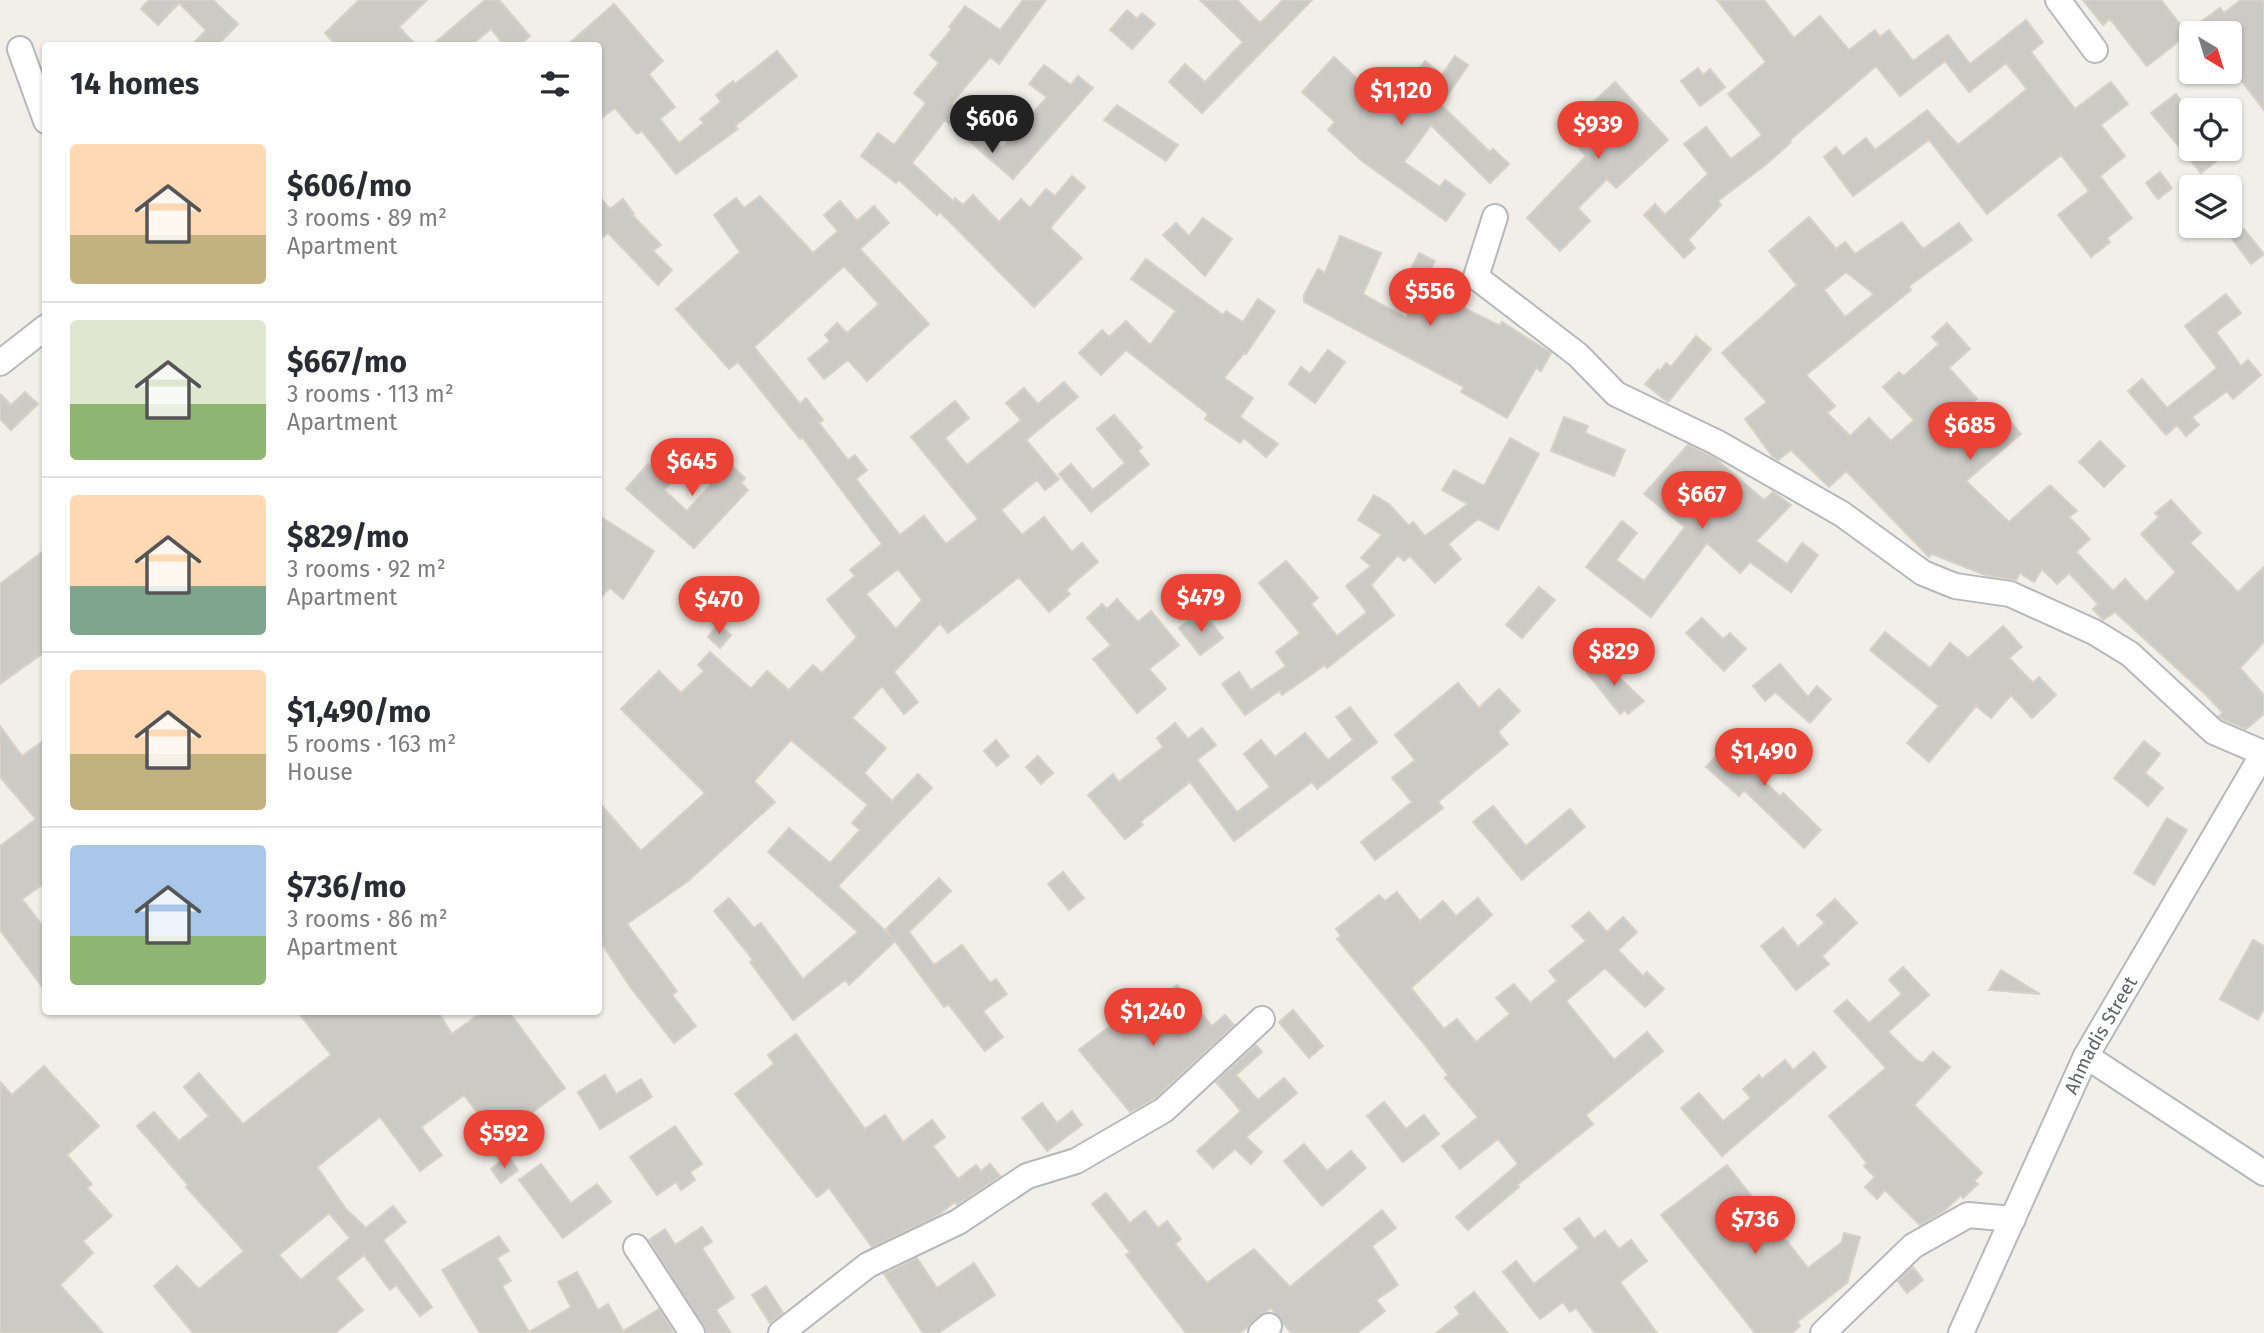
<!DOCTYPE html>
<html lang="en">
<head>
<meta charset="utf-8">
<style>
  :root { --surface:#fff; --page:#f2f2f3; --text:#2b2b33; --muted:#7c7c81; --line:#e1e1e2; --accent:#ea4335 }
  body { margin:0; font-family:"Fira Sans",sans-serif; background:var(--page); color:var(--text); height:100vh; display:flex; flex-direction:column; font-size:26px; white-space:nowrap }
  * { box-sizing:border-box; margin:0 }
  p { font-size:23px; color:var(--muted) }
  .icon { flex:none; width:38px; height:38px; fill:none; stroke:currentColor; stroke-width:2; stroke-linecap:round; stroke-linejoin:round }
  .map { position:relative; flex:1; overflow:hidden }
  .details { position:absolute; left:42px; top:42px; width:560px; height:973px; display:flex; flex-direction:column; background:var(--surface); border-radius:7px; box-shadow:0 2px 5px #0004 }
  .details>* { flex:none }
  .needle { width:46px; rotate:142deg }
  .buttons { position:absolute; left:2179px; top:21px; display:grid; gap:14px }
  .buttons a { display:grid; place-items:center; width:63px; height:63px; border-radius:7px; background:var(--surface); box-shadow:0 2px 5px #0004; font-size:35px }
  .price { position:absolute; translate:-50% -60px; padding:0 16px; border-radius:24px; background:var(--accent); color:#fff; font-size:23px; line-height:46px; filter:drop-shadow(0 2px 4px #0008) }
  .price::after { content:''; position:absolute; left:50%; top:42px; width:21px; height:16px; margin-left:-10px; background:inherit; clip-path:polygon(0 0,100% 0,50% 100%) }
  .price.current { background:#222; color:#fff }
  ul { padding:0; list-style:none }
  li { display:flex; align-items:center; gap:21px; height:175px; padding:0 28px }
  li+li { border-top:2px solid var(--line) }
  li span { display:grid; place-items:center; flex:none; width:196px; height:140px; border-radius:7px; color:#555 }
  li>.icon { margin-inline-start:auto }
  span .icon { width:84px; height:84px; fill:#fffc; stroke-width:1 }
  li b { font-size:30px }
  h2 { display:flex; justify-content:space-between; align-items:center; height:84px; padding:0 28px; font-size:30px }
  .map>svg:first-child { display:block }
  .building { fill:#cccac5; stroke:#d6d1c6; stroke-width:2; fill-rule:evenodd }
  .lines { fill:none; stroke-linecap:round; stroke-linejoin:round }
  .minor-casing { stroke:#b5b8bc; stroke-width:28 }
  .minor { stroke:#fff; stroke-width:24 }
  .labels { text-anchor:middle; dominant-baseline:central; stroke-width:5; stroke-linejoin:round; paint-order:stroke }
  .street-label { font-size:19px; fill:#5f6368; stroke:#fff }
</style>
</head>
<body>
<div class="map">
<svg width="2264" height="1333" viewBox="0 0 2264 1333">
  <rect width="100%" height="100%" fill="#f1efe8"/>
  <g class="building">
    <polygon points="149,0 213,0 238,24 217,46 191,46 206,30 179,3 158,25 141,9"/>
    <polygon points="359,0 427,0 399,27 417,46 337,46 325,33"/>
    <polygon points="485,0 499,0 530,36 519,46 505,46 491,29 470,46 431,46"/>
    <polygon points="1023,0 1046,0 999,64 990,57 951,104 1002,148 1047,97 1029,84 1044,65 1071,85 1078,76 1093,88 1013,179 945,120 912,163 953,201 955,198 963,205 973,195 999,222 1021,199 1030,208 1046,189 1055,196 1072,176 1085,187 1050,228 1082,258 1034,307 940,212 937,215 899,180 896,183 861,156 878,133 894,145 926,103 914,93 939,63 930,55 952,29 949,27 965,6 1000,30"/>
    <polygon points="1200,0 1237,0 1260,23 1283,0 1312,0 1202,113 1169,82 1185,64 1205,82 1243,42"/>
    <polygon points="1717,0 1764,0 1794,38 1820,16 1849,50 1875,30 1880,37 1889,30 1913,61 1948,35 1970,64 2026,20 2043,42 2031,52 2075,109 2111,82 2128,104 2101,125 2125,156 2100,176 2132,218 2107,238 2110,242 2091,257 2058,215 2089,191 2061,155 1987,214 1929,140 1853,196 1824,157 1836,147 1843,156 1866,138 1875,150 1927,110 1958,145 2027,89 2006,63 1969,92 1945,61 1900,96 1876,66 1790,140 1791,142 1769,162 1718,201 1721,205 1688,240 1695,248 1684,258 1644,215 1655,204 1665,215 1708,174 1684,144 1706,127 1731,159 1762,135 1728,94 1766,62"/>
    <polygon points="2083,0 2161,0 2188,34 2147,66 2110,19 2103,25"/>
    <polygon points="2241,0 2264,0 2264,110 2230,66 2230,33 2210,33 2201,22 2220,8 2224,13"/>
    <polygon points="614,4 663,61 649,74 675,107 660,119 679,143 704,123 700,119 721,102 716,95 733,81 735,84 777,51 797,76 735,126 738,129 676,174 642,131 637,134 615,108 598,121 598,46 566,46"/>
    <polygon points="1127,10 1137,19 1142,13 1155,24 1132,49 1110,30"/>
    <polygon points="1455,56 1468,65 1441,105 1490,152 1493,149 1509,164 1490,183 1431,125 1404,162 1440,187 1445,180 1465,194 1446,221 1362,161 1328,130 1335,122 1302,92 1334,57 1367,88 1381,72 1401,91 1425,61 1442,75"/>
    <polygon points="1698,68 1703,75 1710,69 1725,87 1700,106 1681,81"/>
    <polygon points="1615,82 1668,140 1616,188 1607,179 1578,208 1590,221 1560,251 1527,218 1586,156 1563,130"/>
    <polygon points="2176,94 2191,113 2191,149 2232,149 2201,173 2151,113"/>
    <polygon points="1117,105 1178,145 1166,161 1104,120"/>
    <polygon points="2160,172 2172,188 2158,199 2146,183"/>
    <polygon points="598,195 610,209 623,199 634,214 632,215 661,245 653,251 672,270 658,285 608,233 598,241"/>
    <path d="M760,196L813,253L838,231L824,215L840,201L857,221L874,206L889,223L860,249L929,324L867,381L848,360L824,379L808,359L830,341L825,335L837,323L847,333L879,304L844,266L754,347L800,404L806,398L823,420L819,423L848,460L855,455L867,470L856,479L900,535L924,516L946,544L978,519L911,437L955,401L969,418L945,438L967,465L1021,420L1006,403L1024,388L1038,404L1064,382L1078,397L1026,440L1059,479L1045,490L1037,480L1001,510L1022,535L1044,517L1072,552L1082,543L1098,562L1066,590L1070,594L1049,612L1019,577L948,633L940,623L894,672L918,702L904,714L882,686L852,718L886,748L864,773L892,801L918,774L932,788L838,886L892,937L886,929L939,878L951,891L909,932L934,965L962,945L990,983L996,979L1007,994L983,1011L1003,1037L985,1051L948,1004L944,1007L895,941L849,985L845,980L793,1020L750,962L753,960L714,911L729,898L754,928L761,923L803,979L858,932L768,852L789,828L830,863L860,830L852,823L868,805L791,740L754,781L775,802L688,881L627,924L677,991L672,995L696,1026L674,1043L631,988L598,938V801L641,851L705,793L621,709L659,671L681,693L704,671L698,665L710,652L751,689L767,671L789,690L813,665L822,673L857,637L827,600L855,576L850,570L882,544L802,437L800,439L738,362L729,369L676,309L740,252L714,215L736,198L744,208ZM898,569L922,600L896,629L866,594Z"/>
    <path d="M1809,217L1836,249L1845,242L1855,254L1902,222L1923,249L1959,223L1972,240L1909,286L1911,290L1806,375L1835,406L1827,413L1850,436L1869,418L1891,441L1914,420L1883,387L1899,372L1904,376L1939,344L1932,337L1947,323L1970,349L1949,368L1977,399L1948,425L1968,450L2006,417L2021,434L1966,481L2009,522L2050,485L2077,511L2069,517L2090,539L2076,552L2113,591L2125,579L2146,602L2176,572L2141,534L2159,517L2155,513L2171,500L2201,533L2190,543L2238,592L2264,567V642L2240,668L2264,695V714L2246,729L2222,719L2219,716L2223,713L2206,695L2115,612L2103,620L2093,609L2098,604L2069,573L2057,584L2042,569L2034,582L2020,573L2016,580L1985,575L1932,554L1929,557L1846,471L1829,487L1791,450L1778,460L1773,457L1745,419L1767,402L1722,353L1797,285L1769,251ZM1846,272L1874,294L1845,317L1824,290Z"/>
    <polygon points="1203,218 1232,239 1205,276 1163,235 1176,223 1189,236"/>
    <polygon points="2244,229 2264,254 2251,264 2232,239"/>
    <polygon points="1340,236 1381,253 1363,294 1406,318 1423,291 1405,281 1419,253 1435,261 1430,271 1462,307 1500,326 1502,322 1551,353 1541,371 1536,368 1507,418 1461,392 1464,387 1304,302 1304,295 1318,269 1325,273"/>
    <polygon points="1146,259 1223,315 1226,311 1243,322 1258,299 1275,311 1246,354 1244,353 1224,378 1253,398 1240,417 1278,444 1266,457 1244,438 1240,443 1205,419 1208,414 1126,350 1101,375 1079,353 1102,330 1109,337 1126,321 1150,345 1176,311 1131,279"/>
    <polygon points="2226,294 2241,313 2216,332 2241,366 2248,360 2261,375 2233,399 2227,391 2192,417 2199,425 2186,436 2177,425 2166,435 2128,391 2142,379 2167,408 2217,368 2185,326"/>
    <polygon points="1696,336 1711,349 1668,402 1645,384 1658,369 1660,371 1666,363 1671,367"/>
    <polygon points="1328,350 1345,362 1315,403 1289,384 1301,367 1310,374"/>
    <polygon points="25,392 38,404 11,430 0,419 0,394 11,405"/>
    <polygon points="1114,415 1142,447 1138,451 1149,464 1091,512 1059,474 1071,464 1093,490 1125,463 1097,429"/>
    <polygon points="1564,417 1588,426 1585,433 1625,450 1614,476 1551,451"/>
    <polygon points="1510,438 1539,454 1498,530 1478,519 1448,544 1461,559 1435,583 1410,556 1404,561 1398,555 1371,585 1394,615 1327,668 1325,665 1282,695 1279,691 1245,715 1222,684 1239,672 1251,690 1286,666 1276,652 1300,633 1259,583 1286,561 1318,598 1311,604 1337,636 1367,612 1346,586 1371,566 1361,558 1382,535 1358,520 1374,495 1389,504 1409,526 1413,522 1425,536 1468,504 1442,490 1454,470 1484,486"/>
    <polygon points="2100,441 2125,466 2104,487 2079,462"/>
    <polygon points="1688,445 1716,459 1764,500 1773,492 1791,505 1756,541 1787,564 1802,543 1818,555 1791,592 1750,562 1740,573 1707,543 1651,617 1586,567 1622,521 1637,533 1616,560 1644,581 1685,527 1644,494"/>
    <polygon points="713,448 745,478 741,483 748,490 694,548 626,489 648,464 670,483 664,490 687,511 712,483 695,467"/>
    <polygon points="598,515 654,551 623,599 610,588 598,600"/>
    <polygon points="46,549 46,651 0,684 0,584"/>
    <polygon points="1539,587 1555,600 1522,638 1506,625"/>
    <polygon points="1117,599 1138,622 1151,611 1179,645 1149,669 1166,689 1137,713 1093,659 1111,645 1087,618 1102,604 1107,609"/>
    <polygon points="1196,615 1205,625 1210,621 1223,638 1200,655 1179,628"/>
    <polygon points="1702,618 1723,639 1730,633 1746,649 1724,671 1686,633"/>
    <polygon points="718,624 731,635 720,648 708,637"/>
    <polygon points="2003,626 2022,647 2009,658 2033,683 2039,677 2056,695 2032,718 2011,695 1991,718 1976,706 1929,762 1907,743 1939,706 1870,650 1885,632 1930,668 1950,643 1968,658"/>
    <polygon points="1598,658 1644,701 1628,714 1625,710 1620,714 1587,673"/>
    <polygon points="1780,664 1808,697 1817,686 1831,699 1810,723 1775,692 1765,701 1753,686"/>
    <polygon points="1458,683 1479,708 1499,689 1520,711 1498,732 1508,744 1438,802 1443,808 1375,860 1361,842 1412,802 1392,778 1415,760 1395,735"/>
    <polygon points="1350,707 1377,742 1317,789 1312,782 1234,841 1190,782 1140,822 1143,825 1125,839 1088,795 1113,774 1119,782 1163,747 1157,738 1175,723 1188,739 1202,728 1216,745 1197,760 1237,812 1270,787 1244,754 1261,740 1275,757 1305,733 1328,760 1353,740 1336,717"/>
    <polygon points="0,726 22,756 46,739 46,882 22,899 46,930 46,992 0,930 0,846 36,819 0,777"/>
    <polygon points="1768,732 1783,745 1757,775 1780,796 1783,793 1821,830 1804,848 1744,790 1739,796 1706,767 1721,750 1739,765"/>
    <polygon points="996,740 1009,756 997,766 984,751"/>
    <polygon points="2144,741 2160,754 2145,773 2163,788 2148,806 2114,778"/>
    <polygon points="1038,756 1053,773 1041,784 1026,767"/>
    <polygon points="1493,806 1526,846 1570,809 1585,827 1522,880 1473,822"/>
    <polygon points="2167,818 2187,830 2154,885 2134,873"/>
    <polygon points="1063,872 1084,898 1069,910 1048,884"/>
    <polygon points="1397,892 1420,921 1443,901 1456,916 1478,898 1492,915 1411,988 1444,1029 1457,1019 1476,1042 1510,1014 1496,998 1514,984 1530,1003 1557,981 1549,971 1586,941 1572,926 1589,912 1607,932 1623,917 1637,932 1618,950 1643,976 1647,972 1664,989 1645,1007 1605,968 1566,1001 1614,1060 1647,1032 1663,1051 1586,1115 1593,1124 1517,1185 1519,1187 1468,1230 1456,1217 1518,1164 1498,1139 1460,1169 1442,1146 1478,1117 1445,1078 1448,1075 1421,1040 1337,939 1341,936 1336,929 1379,895 1385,901"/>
    <polygon points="1835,899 1857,923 1822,956 1829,964 1796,990 1761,946 1783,928 1798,947 1825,923 1817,915"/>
    <polygon points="2253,940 2264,946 2264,1009 2258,1020 2220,999"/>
    <polygon points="1903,967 1929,995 1888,1032 1916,1060 1923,1063 1933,1052 1950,1067 1914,1105 1982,1173 1974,1181 1978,1184 1963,1198 1961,1195 1944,1211 1920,1225 1885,1190 1877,1199 1865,1187 1875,1177 1864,1166 1867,1163 1829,1116 1886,1068 1834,1011 1847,1000 1869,1023 1902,994 1889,980"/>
    <polygon points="2001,970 2040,994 1989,990"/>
    <polygon points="1177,985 1212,1026 1225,1015 1234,1025 1155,1098 1130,1112 1079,1050 1114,1023 1121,1031"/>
    <polygon points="1293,1010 1323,1046 1309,1058 1279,1022"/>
    <path d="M298,1012H438L452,1034L482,1012H509L565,1088L497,1139L464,1095L421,1127L442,1155L420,1171L380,1117L317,1167L346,1209L366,1228L393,1206L406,1222L383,1240L432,1307L420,1316L396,1285L390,1290L364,1255L336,1278L363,1310L335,1333H193L154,1286L177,1266L199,1289L244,1251L186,1187L188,1185L137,1126L154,1112L179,1141L209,1116L184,1087L199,1073L243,1124L331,1055ZM329,1213L350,1238L301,1280L279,1255Z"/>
    <polygon points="796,1034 865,1129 885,1115 903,1142 932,1120 945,1137 933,1146 958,1179 976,1165 981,1171 990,1164 1000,1176 957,1205 955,1202 937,1216 872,1247 829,1188 817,1197 735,1094 774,1064 768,1055"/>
    <polygon points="1256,1045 1262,1052 1236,1075 1258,1100 1284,1078 1297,1093 1246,1137 1262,1152 1251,1164 1235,1149 1213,1168 1197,1151 1241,1111 1216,1082"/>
    <polygon points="1814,1052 1826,1067 1722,1156 1681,1108 1699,1093 1723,1121 1751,1098 1743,1089 1759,1075 1762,1079 1785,1060 1793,1070"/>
    <polygon points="44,1066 99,1126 67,1155 92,1184 87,1188 112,1216 83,1241 93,1253 60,1285 103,1333 0,1333 0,1082 12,1095"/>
    <polygon points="605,1075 616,1094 641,1079 652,1097 600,1129 578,1092"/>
    <polygon points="1384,1102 1406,1129 1424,1115 1439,1134 1403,1162 1367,1116"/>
    <polygon points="1042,1103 1057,1123 1072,1111 1082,1125 1047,1151 1022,1118"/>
    <polygon points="675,1126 702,1164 690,1172 695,1180 681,1190 676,1182 657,1195 630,1157"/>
    <polygon points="1304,1144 1327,1171 1351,1151 1366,1168 1322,1206 1284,1161"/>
    <polygon points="508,1156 518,1170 501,1183 491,1169"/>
    <polygon points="541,1164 571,1203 597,1184 611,1202 563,1238 519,1180"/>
    <polygon points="1727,1165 1808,1268 1842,1242 1844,1233 1860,1237 1847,1283 1797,1322 1800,1326 1792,1333 1755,1333 1661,1215"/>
    <polygon points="1106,1193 1130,1223 1145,1211 1158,1228 1167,1221 1181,1239 1175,1244 1207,1283 1254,1249 1290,1287 1382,1210 1396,1228 1372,1246 1398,1285 1376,1300 1385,1311 1357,1333 1291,1333 1271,1308 1240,1333 1186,1333 1126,1255 1130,1252 1092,1204"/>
    <polygon points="1579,1218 1594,1239 1605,1231 1619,1249 1631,1240 1647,1261 1620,1282 1657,1333 1595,1333 1576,1308 1570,1312 1563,1302 1540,1319 1503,1272 1516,1261 1534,1284 1579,1248 1564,1229"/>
    <polygon points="702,1227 712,1242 702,1248 734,1298 716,1310 731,1333 707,1333 649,1240 665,1229 675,1245"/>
    <polygon points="499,1236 509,1251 497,1258 511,1281 502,1286 529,1332 571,1307 558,1282 577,1272 598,1310 608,1304 623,1331 659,1309 674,1333 480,1333 442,1270"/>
    <polygon points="917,1258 937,1288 974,1263 995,1295 938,1333 923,1333 884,1274"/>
    <polygon points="1913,1267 1923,1280 1907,1293 1898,1281"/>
    <polygon points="766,1286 783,1313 770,1323 752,1295"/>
    <polygon points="1474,1292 1508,1333 1436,1333 1460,1314 1455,1307"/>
  </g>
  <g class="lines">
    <g class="minor-casing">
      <g id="minor">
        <polyline points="2058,0 2095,50"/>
        <polyline points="20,49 46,121"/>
        <polyline points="1495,217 1476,277 1578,355 1616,394 1716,442 1842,514 1923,573 1955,586 2010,594 2094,632 2130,654 2214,732 2263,753"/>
        <polyline points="0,363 46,327"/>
        <polyline points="2086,1056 2264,1173"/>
        <polyline points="636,1247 692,1333"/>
        <polyline points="781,1333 868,1265 958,1222 1027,1176 1076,1161 1164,1110 1262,1019"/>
        <polyline points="1261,1333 1269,1326"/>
        <polyline points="1823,1333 1913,1246 1968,1215 2013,1219"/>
        <path id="s1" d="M1961,1333L2086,1056L2264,752"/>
      </g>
    </g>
    <use href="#minor" class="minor"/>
  </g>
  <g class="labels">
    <g class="street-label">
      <text stroke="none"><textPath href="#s1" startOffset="329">Ahmadis Street</textPath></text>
    </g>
  </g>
</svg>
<div class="buttons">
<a><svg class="needle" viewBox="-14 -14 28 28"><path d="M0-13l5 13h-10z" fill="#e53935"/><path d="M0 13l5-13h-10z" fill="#7c7c81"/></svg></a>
<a><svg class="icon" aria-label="locate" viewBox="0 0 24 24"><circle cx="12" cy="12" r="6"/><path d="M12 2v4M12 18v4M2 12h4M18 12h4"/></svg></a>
<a><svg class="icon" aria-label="layers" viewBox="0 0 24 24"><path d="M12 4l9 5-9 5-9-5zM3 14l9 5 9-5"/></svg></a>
</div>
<b class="price" style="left:1401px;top:127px">$1,120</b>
<b class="price current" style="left:992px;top:155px">$606</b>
<b class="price" style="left:1598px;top:161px">$939</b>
<b class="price" style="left:1430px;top:328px">$556</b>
<b class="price" style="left:1970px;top:462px">$685</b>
<b class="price" style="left:692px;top:498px">$645</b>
<b class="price" style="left:1702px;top:531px">$667</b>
<b class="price" style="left:1201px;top:634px">$479</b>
<b class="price" style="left:719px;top:636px">$470</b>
<b class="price" style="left:1614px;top:688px">$829</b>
<b class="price" style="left:1764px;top:788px">$1,490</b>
<b class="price" style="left:1153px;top:1048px">$1,240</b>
<b class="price" style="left:504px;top:1170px">$592</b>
<b class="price" style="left:1755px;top:1256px">$736</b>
<section class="details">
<h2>14 homes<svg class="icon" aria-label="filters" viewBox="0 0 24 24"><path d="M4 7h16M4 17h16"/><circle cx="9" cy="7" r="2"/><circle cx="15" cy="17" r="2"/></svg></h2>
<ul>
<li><span style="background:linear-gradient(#ffd9b3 65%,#c2b280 0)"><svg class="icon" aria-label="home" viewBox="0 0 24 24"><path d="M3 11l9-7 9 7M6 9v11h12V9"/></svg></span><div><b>$606/mo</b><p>3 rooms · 89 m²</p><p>Apartment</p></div></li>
<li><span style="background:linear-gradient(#dfe7d0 60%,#8fb573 0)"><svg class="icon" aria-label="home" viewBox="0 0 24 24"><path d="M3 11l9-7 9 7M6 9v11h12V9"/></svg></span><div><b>$667/mo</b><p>3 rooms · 113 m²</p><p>Apartment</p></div></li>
<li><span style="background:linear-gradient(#ffd9b3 65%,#7fa58c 0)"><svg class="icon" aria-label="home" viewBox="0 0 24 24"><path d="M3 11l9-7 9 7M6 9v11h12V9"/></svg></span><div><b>$829/mo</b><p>3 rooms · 92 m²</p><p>Apartment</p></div></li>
<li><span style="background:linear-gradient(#ffd9b3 60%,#c2b280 0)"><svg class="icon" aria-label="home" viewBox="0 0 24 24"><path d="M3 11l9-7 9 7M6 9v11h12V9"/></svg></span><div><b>$1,490/mo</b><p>5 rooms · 163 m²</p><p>House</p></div></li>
<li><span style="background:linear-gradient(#a9c7e8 65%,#8fb573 0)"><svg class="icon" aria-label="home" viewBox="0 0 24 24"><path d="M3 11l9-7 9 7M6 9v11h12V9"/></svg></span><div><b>$736/mo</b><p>3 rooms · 86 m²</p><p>Apartment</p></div></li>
</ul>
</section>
</div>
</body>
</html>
